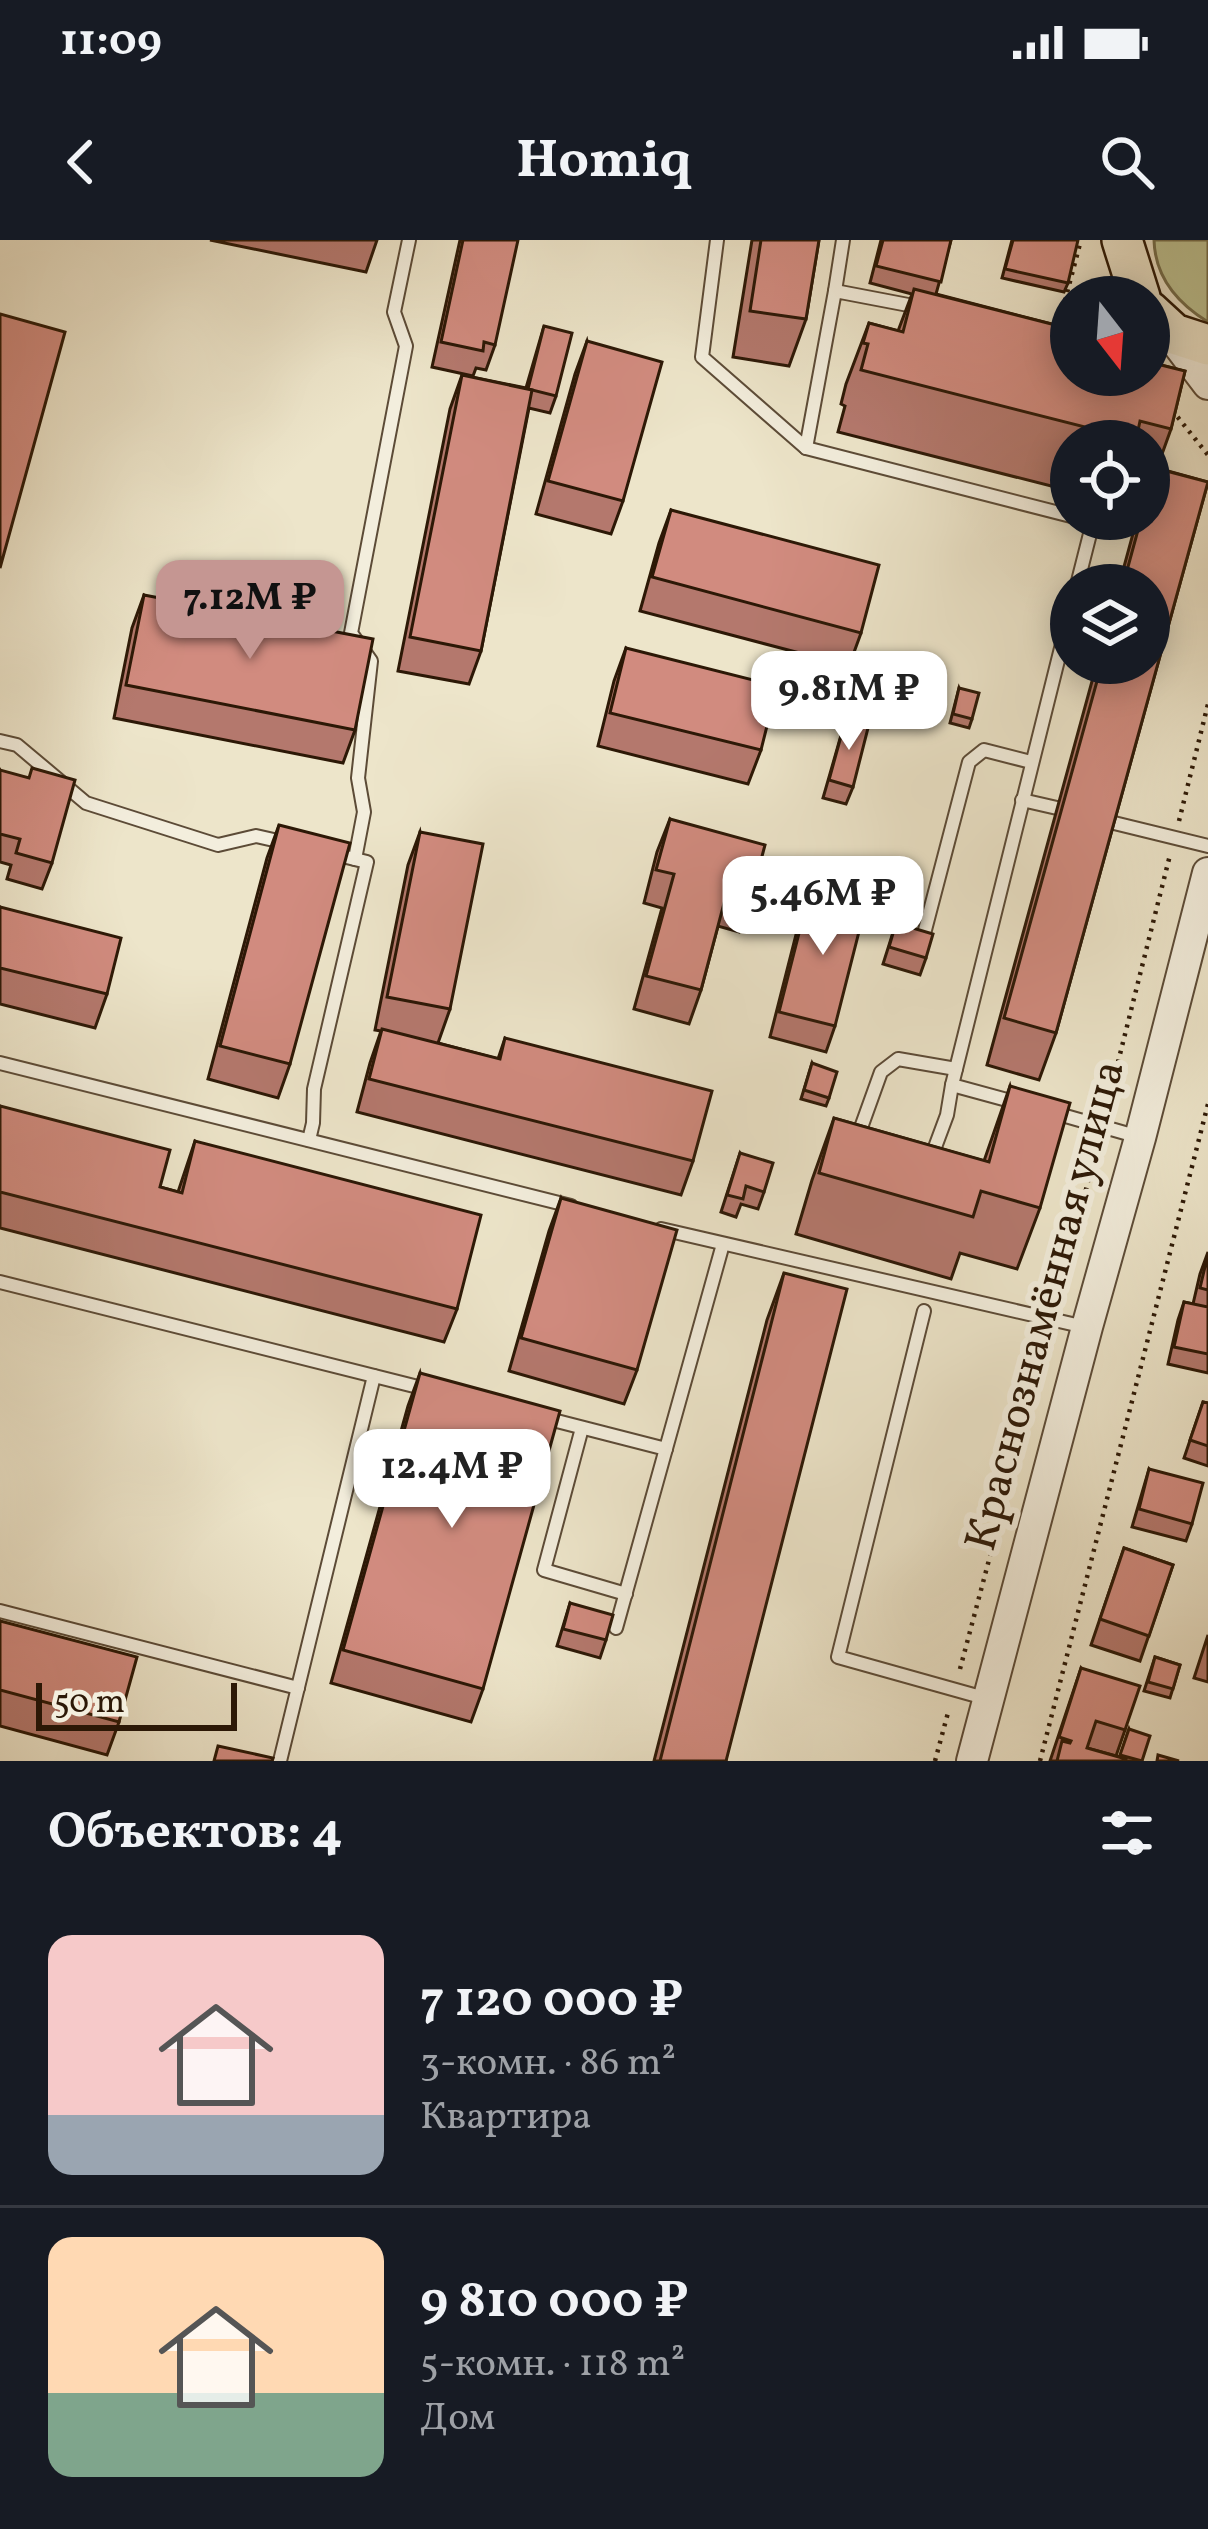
<!DOCTYPE html>
<html lang="ru">
<head>
<meta charset="utf-8">
<style>
  :root { --surface:#171b24; --page:#20242c; --text:#f1f3f6; --muted:#9ea1a6; --line:#363941; --accent:#c59692 }
  body { margin:0; font-family:Vollkorn,serif; background:var(--page); color:var(--text); height:100vh; display:flex; flex-direction:column; font-size:45px; white-space:nowrap }
  * { box-sizing:border-box; margin:0 }
  p { font-size:39px; color:var(--muted) }
  .icon { flex:none; width:66px; height:66px; fill:none; stroke:currentColor; stroke-width:2; stroke-linecap:round; stroke-linejoin:round }
  .map { position:relative; height:1521px; overflow:hidden }
  .drawer { display:flex; flex-direction:column; background:var(--surface); flex:1 }
  .drawer>* { flex:none }
  .needle { width:78px; rotate:163deg }
  .controls { position:absolute; left:1050px; top:36px; display:grid; gap:24px }
  .controls a { display:grid; place-items:center; width:120px; height:120px; border-radius:50%; background:var(--surface); box-shadow:0 6px 30px #0003; font-size:60px }
  .scale { position:absolute; left:36px; bottom:30px; width:201px; box-sizing:border-box; padding-left:12px; border:6px solid #2c1806; border-top:0; font-size:33px; line-height:42px; white-space:nowrap; color:#2c1806; -webkit-text-stroke:9px #f3eedd; paint-order:stroke }
  .price { position:absolute; translate:-50% -102px; padding:0 27px; border-radius:24px; background:#fff; color:#222; font-size:39px; line-height:78px; filter:drop-shadow(0 3px 6px #0008) }
  .price::after { content:''; position:absolute; left:50%; top:72px; width:36px; height:27px; margin-left:-18px; background:inherit; clip-path:polygon(0 0,100% 0,50% 100%) }
  .price.selected { background:var(--accent); color:#111 }
  ul { padding:0; list-style:none }
  li { display:flex; align-items:center; gap:36px; height:300px; padding:0 48px }
  li+li { border-top:3px solid var(--line) }
  li span { display:grid; place-items:center; flex:none; width:336px; height:240px; border-radius:24px; color:#555 }
  li>.icon { margin-inline-start:auto }
  span .icon { width:144px; height:144px; fill:#fffc; stroke-width:1 }
  li b { font-size:51px }
  h2 { display:flex; justify-content:space-between; align-items:center; height:144px; padding:0 48px; font-size:51px }
  .status { display:flex; justify-content:space-between; align-items:center; height:84px; padding:0 60px; background:var(--surface); direction:ltr }
  .status svg { height:33px; fill:currentColor }
  header { display:flex; justify-content:space-between; align-items:center; height:156px; padding:0 48px; background:var(--surface); font-size:54px; font-weight:700 }
  .map>svg:first-child { display:block }
  .green { fill:#bdc393; stroke:#746e4c; stroke-width:3 }
  .lines { fill:none; stroke-linecap:round; stroke-linejoin:round }
  .service-casing { stroke:#5c4b37; stroke-width:16 }
  .tertiary-casing { stroke:#5c4b37; stroke-width:34 }
  .trunk-casing { stroke:#2c1806; stroke-width:44 }
  .path { stroke:#2c1806; stroke-width:4.5; stroke-dasharray:3 6; stroke-linecap:butt }
  .service { stroke:#f3eedd; stroke-width:12 }
  .tertiary { stroke:#f3eedd; stroke-width:30 }
  .trunk { stroke:#ede5ca; stroke-width:39 }
  .wall { fill:#b4786d; stroke:#2c1806; stroke-width:3 }
  .building { fill:#d18b7f; stroke:#2c1806; stroke-width:3 }
  .labels { text-anchor:middle; dominant-baseline:central; stroke-width:12; stroke-linejoin:round; paint-order:stroke }
  .street-label { font-size:45px; fill:#2c1806; stroke:#f3eedd }
</style>
</head>
<body>
<div class="status"><b>11:09</b><svg viewBox="0 0 49 12"><path d="M0 12V9h3v3zM5 12V6h3v6zM10 12V3h3v9zM15 12V0h3v12zM26 1h20v11H26zM47 4h2v5h-2z"/></svg></div>
<header><svg class="icon" aria-label="back" viewBox="0 0 24 24"><path d="M15 5l-7 7 7 7"/></svg>Homiq<svg class="icon" aria-label="search" viewBox="0 0 24 24"><circle cx="10" cy="10" r="6"/><path d="M15 15l6 6"/></svg></header>
<div class="map">
<svg width="1208" height="1521" viewBox="0 0 1208 1521">
  <rect width="100%" height="100%" fill="#ede5ca"/>
  <filter id="stains"><feTurbulence type="fractalNoise" baseFrequency=".00167" numOctaves="4"/><feColorMatrix values="0 0 0 0 .2 0 0 0 0 .09 0 0 0 0 .02 0 0 0 .5 -.17"/></filter>
  <radialGradient id="worn" r=".72"><stop offset=".6" stop-color="#630" stop-opacity="0"/><stop offset="1" stop-color="#630" stop-opacity=".3"/></radialGradient>
  <path class="green" d="M1154,0H1208V82C1177,63 1155,37 1154,0Z"/>
  <g class="lines">
    <g class="service-casing">
      <g id="service">
        <polyline points="717,0 702,117 806,208 1071,276"/>
        <polyline points="835,51 843,0"/>
        <polyline points="806,208 835,51 924,68"/>
        <polyline points="1077,345 1093,282 1082,279"/>
        <polyline points="0,501 17,505 86,563 218,605 256,596 287,603"/>
        <polyline points="1022,560 1057,568"/>
        <polyline points="1110,582 1208,606"/>
        <polyline points="355,619 364,572 358,538 371,421 351,393 406,106 394,72 409,0"/>
        <polyline points="925,690 969,522 984,510 1031,522"/>
        <polyline points="0,823 571,966"/>
        <polyline points="1018,863 952,845 1071,368"/>
        <polyline points="1055,873 1139,897"/>
        <polyline points="858,896 881,832 898,819 956,829"/>
        <polyline points="309,900 313,883 314,849 367,622 330,613"/>
        <polyline points="931,918 947,875 952,845"/>
        <polyline points="661,989 1085,1087"/>
        <polyline points="0,1042 426,1149"/>
        <polyline points="924,1071 838,1417 988,1459"/>
        <polyline points="545,1178 666,1209"/>
        <polyline points="582,1188 544,1330 626,1354"/>
        <polyline points="0,1371 298,1448"/>
        <polyline points="616,1388 723,1004"/>
        <polyline points="280,1521 374,1136"/>
      </g>
    </g>
    <g class="tertiary-casing">
      <g id="tertiary">
        <polyline points="1167,90 1208,144"/>
        <polyline points="972,1521 1087,1087 1140,898 1208,633"/>
      </g>
    </g>
    <g class="trunk-casing">
      <g id="trunk">
        <polyline points="1122,0 1140,57"/>
        <polyline points="1149,71 1174,94 1208,105"/>
      </g>
    </g>
    <g class="path">
      <polyline points="1058,87 1081,0"/>
      <polyline points="1172,170 1208,215"/>
      <polyline points="1179,581 1208,464"/>
      <polyline points="1107,866 1170,615"/>
      <polyline points="1057,1064 1097,906"/>
      <polyline points="960,1429 1048,1098"/>
      <polyline points="935,1521 949,1469"/>
      <polyline points="1040,1521 1208,864"/>
    </g>
    <use href="#service" class="service"/>
    <use href="#tertiary" class="tertiary"/>
    <use href="#trunk" class="trunk"/>
  </g>
  <g class="wall">
    <polygon points="210,0 377,0 366,32"/>
    <polygon points="460,0 463,0 495,105 486,130 476,128 473,136 432,127"/>
    <polygon points="752,0 819,0 806,79 789,126 733,117"/>
    <polygon points="881,0 951,0 936,54 1071,89 1071,135 1149,135 1149,122 1185,131 1171,189 1157,228 1208,242 1056,793 1039,840 987,825 1097,423 1149,423 1149,345 1119,345 1137,279 1149,279 1149,201 1071,201 1071,251 838,192 845,166 841,164 846,144 869,83 898,91 912,54 870,43"/>
    <polygon points="1012,0 1068,43 1064,52 1002,38"/>
    <polygon points="544,86 556,156 550,173 529,168 481,411 469,444 398,431 450,169 462,135 526,148"/>
    <polygon points="587,101 623,261 611,294 536,274 575,134"/>
    <polygon points="671,270 861,393 849,426 640,371 659,303"/>
    <polygon points="144,355 355,490 343,523 114,478 132,388"/>
    <polygon points="626,408 761,510 748,544 598,506 614,441"/>
    <polygon points="959,448 972,479 969,488 950,483"/>
    <polygon points="846,478 853,547 846,564 823,558"/>
    <polygon points="0,530 52,623 42,649 7,639 11,625 0,622"/>
    <polygon points="670,579 751,658 739,692 718,686 701,750 689,784 634,769 662,668 644,663 657,612"/>
    <polygon points="279,585 290,824 278,858 208,839 267,618"/>
    <polygon points="420,592 450,769 438,803 498,819 505,798 693,921 681,955 357,872 370,823 381,791 375,790 408,625"/>
    <polygon points="810,650 835,786 826,812 770,797 801,675"/>
    <polygon points="0,667 107,754 95,788 0,764"/>
    <polygon points="896,683 926,718 920,735 883,724"/>
    <polygon points="812,823 829,858 826,866 801,859"/>
    <polygon points="1010,846 1040,968 1017,1029 960,1013 951,1039 796,994 812,940 834,878 984,921"/>
    <polygon points="0,866 160,947 178,952 195,901 457,1069 444,1102 0,988"/>
    <polygon points="740,913 764,952 758,969 741,964 736,977 721,972"/>
    <polygon points="561,958 637,1130 624,1164 509,1131 549,991"/>
    <polygon points="1208,1012 1208,1133 1168,1124 1178,1080 1184,1062 1193,1064 1200,1034"/>
    <polygon points="784,1033 726,1521 654,1521 767,1080"/>
    <polygon points="420,1133 483,1449 471,1482 331,1443 408,1166"/>
    <polygon points="1203,1162 1208,1163 1208,1226 1184,1218"/>
    <polygon points="1149,1229 1192,1284 1186,1301 1132,1287"/>
    <polygon points="1124,1308 1173,1325 1140,1421 1091,1405"/>
    <polygon points="570,1363 606,1400 600,1418 557,1406"/>
    <polygon points="0,1381 119,1482 107,1515 0,1486"/>
    <polygon points="1208,1395 1208,1442 1194,1438"/>
    <polygon points="1155,1417 1180,1425 1170,1458 1144,1451"/>
    <polygon points="1081,1428 1125,1490 1116,1516 1087,1508 1120,1517 1129,1489 1142,1521 1050,1521"/>
  </g>
  <g class="building">
    <polygon points="463,0 518,0 495,105 484,102 483,111 441,102"/>
    <polygon points="761,0 819,0 806,79 750,71"/>
    <polygon points="883,0 951,0 941,42 876,26"/>
    <polygon points="1013,0 1078,0 1068,43 1005,29"/>
    <polygon points="914,49 1071,89 1071,135 1149,135 1149,122 1185,131 1171,189 1140,181 1136,200 861,130 868,104 863,103 869,83 903,92"/>
    <polygon points="0,74 65,92 0,328"/>
    <polygon points="544,86 572,93 556,156 528,149"/>
    <polygon points="587,101 662,122 623,261 548,241"/>
    <polygon points="462,135 532,150 481,411 410,397"/>
    <polygon points="1155,228 1208,242 1056,793 1004,778 1102,423 1149,423 1149,345 1123,345 1141,279 1149,279 1149,251"/>
    <polygon points="671,270 879,325 861,393 652,337"/>
    <polygon points="144,355 373,399 355,490 126,445"/>
    <polygon points="626,408 777,446 761,510 610,473"/>
    <polygon points="959,448 979,453 972,479 953,474"/>
    <polygon points="846,478 869,484 853,547 829,540"/>
    <polygon points="32,528 75,540 52,623 16,613 20,599 0,594 0,530 29,538"/>
    <polygon points="670,579 765,605 751,658 727,652 701,750 646,736 674,634 656,630"/>
    <polygon points="279,585 350,603 290,824 220,806"/>
    <polygon points="420,592 483,604 450,769 387,757"/>
    <polygon points="810,650 866,664 835,786 779,772"/>
    <polygon points="0,667 121,698 107,754 0,728"/>
    <polygon points="896,683 933,694 926,718 889,707"/>
    <polygon points="382,789 500,819 505,798 712,851 693,921 369,839"/>
    <polygon points="812,823 837,832 829,858 804,850"/>
    <polygon points="1010,846 1070,863 1040,968 981,951 973,977 819,933 834,878 989,922"/>
    <polygon points="0,866 170,910 160,947 182,953 195,901 481,975 457,1069 0,952"/>
    <polygon points="740,913 773,923 764,952 746,946 743,959 727,955"/>
    <polygon points="561,958 677,990 637,1130 521,1098"/>
    <polygon points="1208,1014 1208,1050 1200,1048"/>
    <polygon points="784,1033 847,1049 726,1521 660,1521"/>
    <polygon points="1184,1062 1208,1067 1208,1114 1174,1107"/>
    <polygon points="420,1133 560,1171 483,1449 343,1410"/>
    <polygon points="1203,1162 1208,1163 1208,1206 1190,1200"/>
    <polygon points="1149,1229 1203,1243 1192,1284 1139,1269"/>
    <polygon points="1124,1308 1173,1325 1149,1396 1100,1379"/>
    <polygon points="570,1363 613,1375 606,1400 563,1389"/>
    <polygon points="0,1381 137,1417 119,1482 0,1450"/>
    <polygon points="1155,1417 1180,1425 1173,1449 1148,1442"/>
    <polygon points="1081,1428 1140,1446 1125,1490 1096,1481 1087,1508 1126,1519 1125,1521 1057,1521 1062,1501 1070,1503 1071,1501 1059,1497"/>
    <polygon points="1129,1489 1150,1496 1142,1521 1120,1515"/>
    <polygon points="218,1506 273,1518 272,1521 214,1521"/>
    <polygon points="1158,1515 1179,1521 1157,1521"/>
  </g>
  <g class="labels">
    <g class="street-label">
      <text transform="translate(1047 1066) rotate(-75)">Краснознамённая улица</text>
    </g>
  </g>
  <rect width="100%" height="100%" filter="url(#stains)"/>
  <rect width="100%" height="100%" fill="url(#worn)"/>
</svg>
<div class="controls">
<a><svg class="needle" viewBox="-14 -14 28 28"><path d="M0-13l5 13h-10z" fill="#e53935"/><path d="M0 13l5-13h-10z" fill="#9ea1a6"/></svg></a>
<a><svg class="icon" aria-label="locate" viewBox="0 0 24 24"><circle cx="12" cy="12" r="6"/><path d="M12 2v4M12 18v4M2 12h4M18 12h4"/></svg></a>
<a><svg class="icon" aria-label="layers" viewBox="0 0 24 24"><path d="M12 4l9 5-9 5-9-5zM3 14l9 5 9-5"/></svg></a>
</div>
<div class="scale">50 m</div>
<b class="price selected" style="left:250px;top:422px">7.12M ₽</b>
<b class="price" style="left:849px;top:513px">9.81M ₽</b>
<b class="price" style="left:823px;top:718px">5.46M ₽</b>
<b class="price" style="left:452px;top:1291px">12.4M ₽</b>
</div>
<section class="drawer">
<h2>Объектов: 4<svg class="icon" aria-label="filters" viewBox="0 0 24 24"><path d="M4 7h16M4 17h16"/><circle cx="9" cy="7" r="2"/><circle cx="15" cy="17" r="2"/></svg></h2>
<ul>
<li><span style="background:linear-gradient(#f6c9c9 75%,#9aa5b1 0)"><svg class="icon" aria-label="home" viewBox="0 0 24 24"><path d="M3 11l9-7 9 7M6 9v11h12V9"/></svg></span><div><b>7 120 000 ₽</b><p>3-комн. · 86 m²</p><p>Квартира</p></div></li>
<li><span style="background:linear-gradient(#ffd9b3 65%,#7fa58c 0)"><svg class="icon" aria-label="home" viewBox="0 0 24 24"><path d="M3 11l9-7 9 7M6 9v11h12V9"/></svg></span><div><b>9 810 000 ₽</b><p>5-комн. · 118 m²</p><p>Дом</p></div></li>
</ul>
</section>
</body>
</html>
